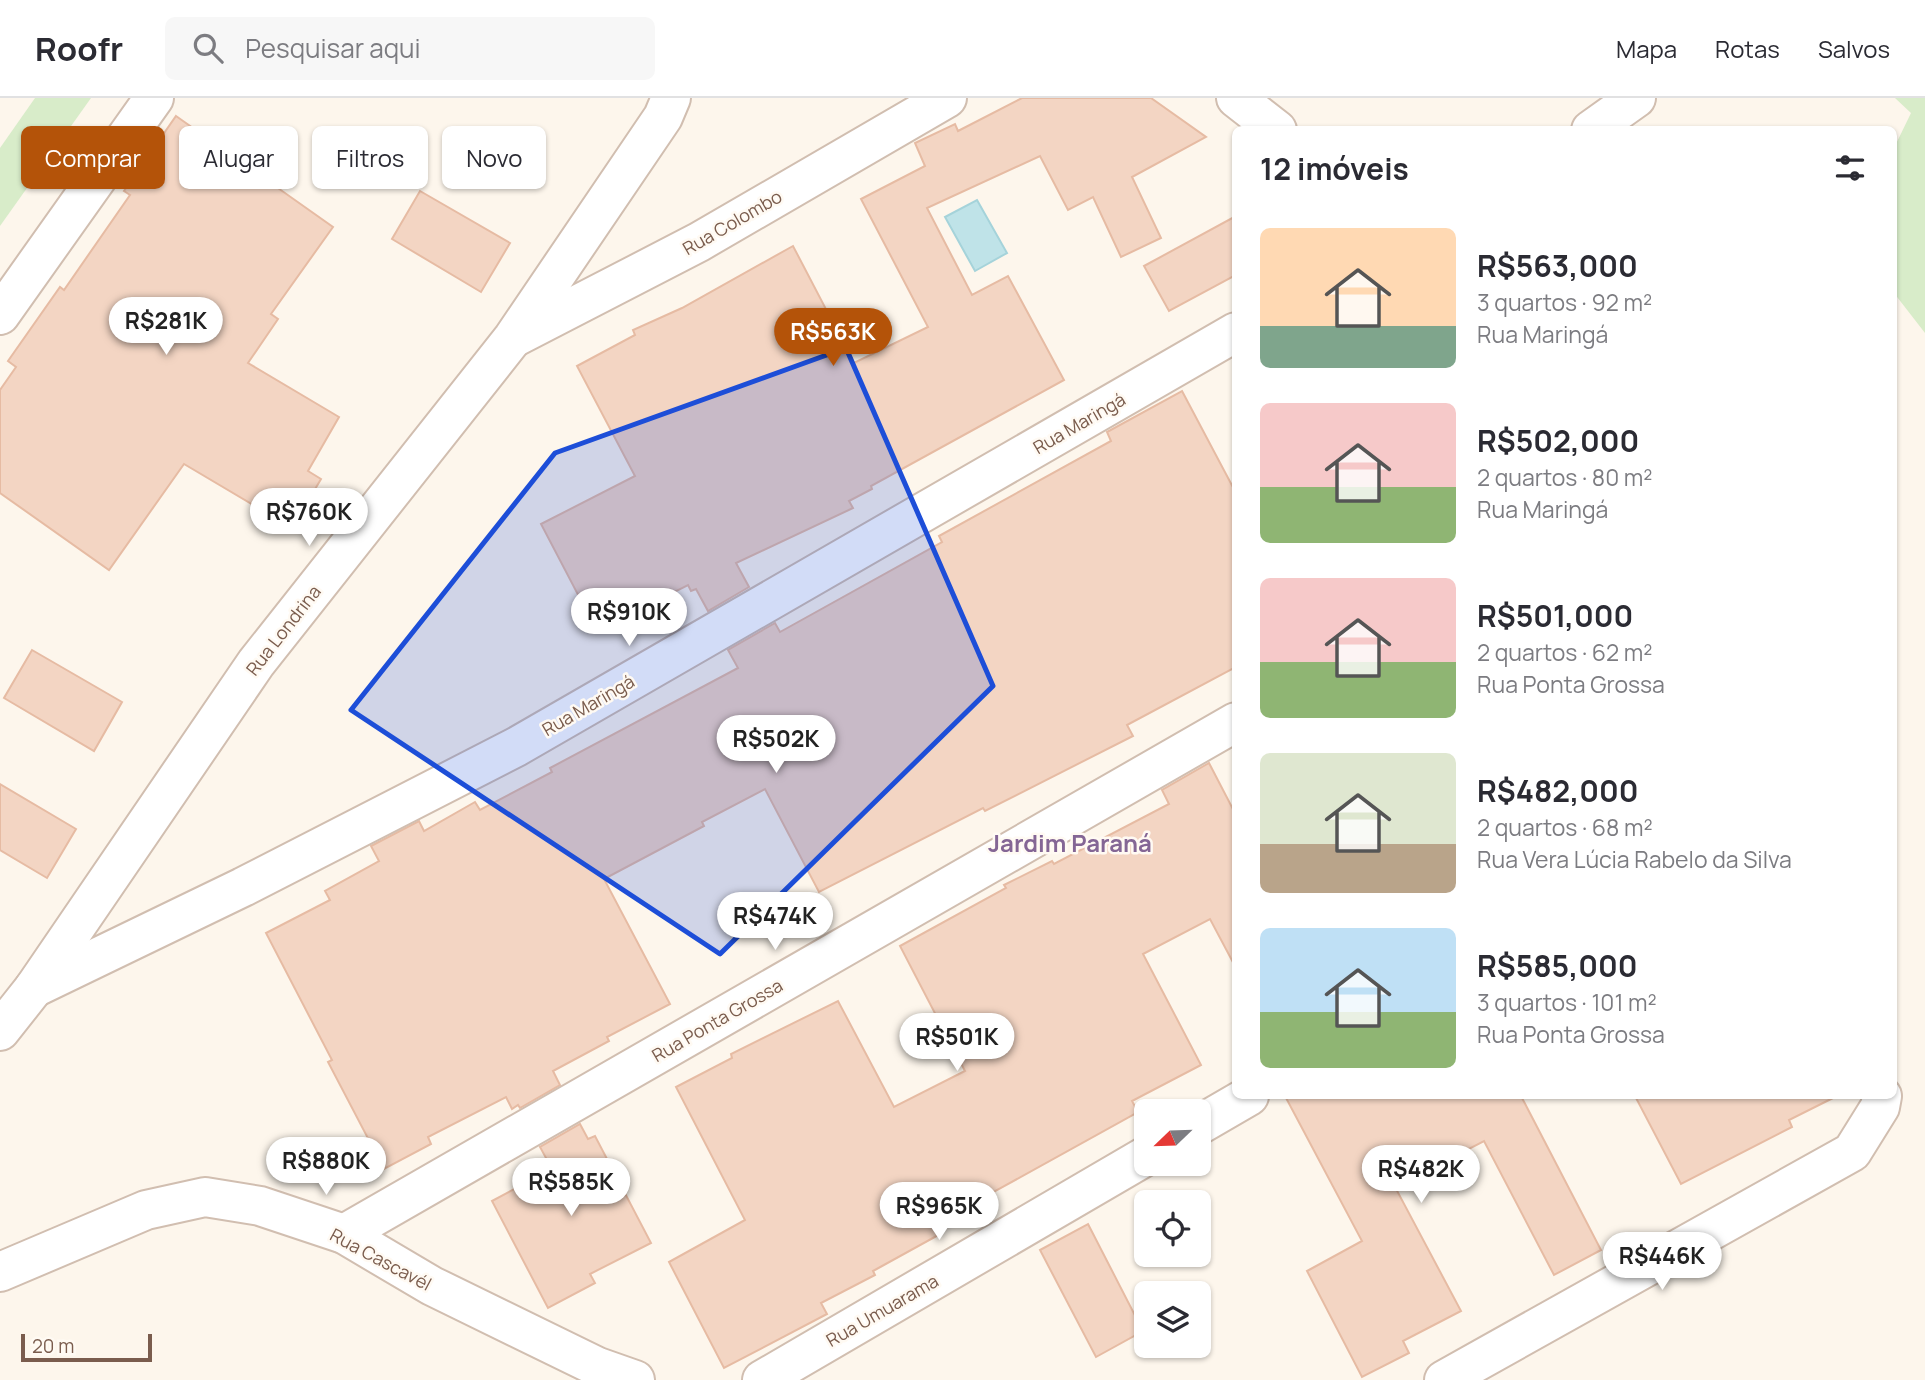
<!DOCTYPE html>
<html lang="pt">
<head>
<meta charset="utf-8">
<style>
  :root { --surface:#fff; --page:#f7f7f7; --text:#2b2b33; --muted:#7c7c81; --line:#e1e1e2; --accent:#b45309 }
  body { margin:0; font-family:Manrope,sans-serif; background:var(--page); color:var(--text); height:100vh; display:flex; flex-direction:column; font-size:26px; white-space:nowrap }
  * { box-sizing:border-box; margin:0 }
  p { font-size:23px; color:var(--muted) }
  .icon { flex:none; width:38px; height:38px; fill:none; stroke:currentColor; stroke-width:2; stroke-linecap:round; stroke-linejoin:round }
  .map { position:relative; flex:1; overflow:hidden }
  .sheet { position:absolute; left:1232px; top:28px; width:665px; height:973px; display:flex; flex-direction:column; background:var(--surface); border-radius:10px; box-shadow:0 2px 5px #0004 }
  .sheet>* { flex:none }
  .banner { position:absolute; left:21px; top:28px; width:665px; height:63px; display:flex; gap:14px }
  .needle { width:46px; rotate:247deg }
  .tools { position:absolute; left:1134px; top:1001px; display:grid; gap:14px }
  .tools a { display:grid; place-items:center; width:77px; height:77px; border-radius:10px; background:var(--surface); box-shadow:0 2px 5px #0004; font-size:35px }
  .scale { position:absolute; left:21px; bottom:18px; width:131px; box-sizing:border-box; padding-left:7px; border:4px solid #7a5c4d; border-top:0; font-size:19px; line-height:24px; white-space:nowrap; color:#7a5c4d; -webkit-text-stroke:5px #fffaf3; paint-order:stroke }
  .price { position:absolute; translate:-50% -60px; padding:0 16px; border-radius:24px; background:#fff; color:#222; font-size:23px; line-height:46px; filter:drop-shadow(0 2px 4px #0008) }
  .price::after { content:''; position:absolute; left:50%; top:42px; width:21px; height:16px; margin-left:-10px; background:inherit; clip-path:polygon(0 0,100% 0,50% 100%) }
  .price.selected { background:var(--accent); color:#fff }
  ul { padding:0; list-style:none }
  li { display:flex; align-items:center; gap:21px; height:175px; padding:0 28px }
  li span { display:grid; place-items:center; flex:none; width:196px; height:140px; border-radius:10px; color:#555 }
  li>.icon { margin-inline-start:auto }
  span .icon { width:84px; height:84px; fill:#fffc; stroke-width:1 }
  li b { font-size:30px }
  h2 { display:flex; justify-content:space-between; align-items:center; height:84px; padding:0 28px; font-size:30px }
  .pill { padding:0 24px; border-radius:10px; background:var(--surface); box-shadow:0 2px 5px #0004; font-size:24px; line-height:63px }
  .pill.selected { background:var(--accent); color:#fff }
  header { display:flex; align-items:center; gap:42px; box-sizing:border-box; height:98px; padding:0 35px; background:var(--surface); border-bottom:2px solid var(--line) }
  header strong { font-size:33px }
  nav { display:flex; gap:38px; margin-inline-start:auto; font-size:24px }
  .search { width:490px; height:63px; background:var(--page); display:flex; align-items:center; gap:18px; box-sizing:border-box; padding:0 24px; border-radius:10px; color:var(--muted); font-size:26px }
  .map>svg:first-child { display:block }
  .green { fill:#d8ecc9 }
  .water { fill:#bfe3e8; stroke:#a5d3da; stroke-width:2 }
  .building { fill:#f3d5c3; stroke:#e6bba3; stroke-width:2 }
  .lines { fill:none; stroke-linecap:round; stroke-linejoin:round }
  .minor-casing { stroke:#d1beb0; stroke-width:42 }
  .minor { stroke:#fff; stroke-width:38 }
  .marked { fill:#1d4ed8; fill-opacity:0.2; stroke:#1d4ed8; stroke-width:5; stroke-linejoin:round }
  .labels { text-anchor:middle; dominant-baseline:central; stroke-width:5; stroke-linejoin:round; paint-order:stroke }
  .street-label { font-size:18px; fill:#7a5c4d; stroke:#fffaf3 }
  .district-label { font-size:24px; font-weight:bold; fill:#846695; stroke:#fffaf3 }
</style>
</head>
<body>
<header>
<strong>Roofr</strong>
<div class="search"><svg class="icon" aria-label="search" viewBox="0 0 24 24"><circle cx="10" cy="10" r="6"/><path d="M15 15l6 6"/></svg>Pesquisar aqui</div>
<nav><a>Mapa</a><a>Rotas</a><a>Salvos</a></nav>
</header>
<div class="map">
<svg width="1925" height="1282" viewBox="0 0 1925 1282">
  <rect width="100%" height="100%" fill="#fdf6ec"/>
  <g class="green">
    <polygon points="35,0 91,0 0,128 0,50"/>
    <polygon points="1895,0 1925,0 1925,235 1894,195 1894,50 1911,15"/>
  </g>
  <polygon class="water" points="977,102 1007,155 975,173 945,119"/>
  <g class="building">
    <polygon points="1022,0 1151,0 1206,39 1132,79 1161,140 1121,159 1093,99 1068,112 1040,58 927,110 972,197 1008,178 1064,282 871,388 872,391 849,403 853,410 736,465 749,489 708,513 696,491 691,493 688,487 597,533 541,426 635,378 577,268 635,237 633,232 682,210 793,148 854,265 928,229 861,101 925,68 915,45 955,26 958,33"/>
    <polygon points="176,18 333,129 271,216 278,221 248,265 339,319 308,373 321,381 292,430 184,366 109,472 0,395 0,292 16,269 8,263 60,189 64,192 130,97 124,93"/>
    <polygon points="420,93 510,145 481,194 392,141"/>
    <polygon points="1236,118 1236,177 1169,213 1144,168"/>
    <polygon points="1182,293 1236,395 1236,569 1127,627 1133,638 985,713 983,710 819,794 765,691 702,724 704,728 604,781 670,906 607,939 609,943 553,973 560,987 520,1010 518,1007 512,1011 506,999 428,1039 431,1046 384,1071 328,964 332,962 266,835 330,802 325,793 379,763 371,748 419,723 424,733 475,704 480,712 552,674 550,670 738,570 728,552 775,525 780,534 942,444 939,438 1111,343 1107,334"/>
    <polygon points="32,552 122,604 94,653 4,600"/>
    <polygon points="1209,665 1236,717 1236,870 1210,821 1143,856 1201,967 1132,1003 1138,1014 990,1096 992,1101 939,1129 942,1135 873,1173 875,1177 821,1205 827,1216 724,1270 669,1164 745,1122 676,989 732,960 731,956 838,903 894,1009 965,973 900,848 1006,790 1004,787 1052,763 1054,766 1169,706 1162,692"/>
    <polygon points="0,686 76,731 47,780 0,752"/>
    <polygon points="1285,998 1521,998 1601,1152 1554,1177 1484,1043 1395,1089 1461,1213 1403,1243 1409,1255 1362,1279 1307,1173 1362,1143"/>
    <polygon points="1635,998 1837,998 1789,1022 1792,1029 1681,1086"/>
    <polygon points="580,1026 588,1041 595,1038 651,1145 590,1176 595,1185 548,1210 492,1103 552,1071 540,1049"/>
    <polygon points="1088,1126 1143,1233 1096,1259 1040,1152"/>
  </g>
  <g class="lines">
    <g class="minor-casing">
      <g id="minor">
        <polyline points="1236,0 1277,32"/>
        <polyline points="1591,32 1636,0"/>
        <polyline points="0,217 154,0"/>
        <polyline points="517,238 699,144 947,0"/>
        <polyline points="34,890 243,789 516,649 1236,234"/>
        <polyline points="0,933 34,890 256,565 513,240 663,19 671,0"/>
        <polyline points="1199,1027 1249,998"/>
        <polyline points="344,1136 1236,624"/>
        <polyline points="0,1174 146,1112 205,1099 260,1108 344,1136 432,1188 598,1269 635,1282"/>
        <polyline points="762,1282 1146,1058"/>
        <polyline points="1444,1282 1852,1054 1880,1009 1882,998"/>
      </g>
    </g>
    <use href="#minor" class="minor"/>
  </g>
  <path class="marked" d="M846,250L993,588L720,856L351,612L555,355Z"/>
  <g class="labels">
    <g class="street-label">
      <text transform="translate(732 124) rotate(-30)">Rua Colombo</text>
      <text transform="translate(1079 325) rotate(-30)">Rua Maringá</text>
      <text transform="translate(283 532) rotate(-52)">Rua Londrina</text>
      <text transform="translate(588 607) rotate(-30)">Rua Maringá</text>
      <text transform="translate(717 922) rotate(-30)">Rua Ponta Grossa</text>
      <text transform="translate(381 1161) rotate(28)">Rua Cascavél</text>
      <text transform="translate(882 1212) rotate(-30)">Rua Umuarama</text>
    </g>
    <g class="district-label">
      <text x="1070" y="744">Jardim Paraná</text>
    </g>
  </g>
</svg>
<div class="tools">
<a><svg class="needle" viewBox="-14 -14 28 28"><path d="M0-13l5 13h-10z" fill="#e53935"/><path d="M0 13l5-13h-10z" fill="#7c7c81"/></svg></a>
<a><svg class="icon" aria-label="locate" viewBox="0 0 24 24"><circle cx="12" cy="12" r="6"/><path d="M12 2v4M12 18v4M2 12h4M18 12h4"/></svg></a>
<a><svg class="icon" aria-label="layers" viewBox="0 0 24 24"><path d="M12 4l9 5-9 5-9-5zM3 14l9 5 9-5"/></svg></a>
</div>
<div class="scale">20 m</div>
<b class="price" style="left:166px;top:259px">R$281K</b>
<b class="price selected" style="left:833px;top:270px">R$563K</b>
<b class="price" style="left:309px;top:450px">R$760K</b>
<b class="price" style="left:629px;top:550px">R$910K</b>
<b class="price" style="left:776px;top:677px">R$502K</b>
<b class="price" style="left:775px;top:854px">R$474K</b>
<b class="price" style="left:957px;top:975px">R$501K</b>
<b class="price" style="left:326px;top:1099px">R$880K</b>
<b class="price" style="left:1421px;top:1107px">R$482K</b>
<b class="price" style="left:571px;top:1120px">R$585K</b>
<b class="price" style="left:939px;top:1144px">R$965K</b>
<b class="price" style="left:1662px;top:1194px">R$446K</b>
<div class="banner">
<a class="pill selected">Comprar</a>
<a class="pill">Alugar</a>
<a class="pill">Filtros</a>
<a class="pill">Novo</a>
</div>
<section class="sheet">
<h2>12 imóveis<svg class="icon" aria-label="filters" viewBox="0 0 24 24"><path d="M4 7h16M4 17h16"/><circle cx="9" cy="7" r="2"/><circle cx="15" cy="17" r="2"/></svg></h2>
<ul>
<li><span style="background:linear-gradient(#ffd9b3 70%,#7fa58c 0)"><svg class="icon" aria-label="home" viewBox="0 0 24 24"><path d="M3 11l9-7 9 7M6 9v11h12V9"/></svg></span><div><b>R$563,000</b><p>3 quartos · 92 m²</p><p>Rua Maringá</p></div></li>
<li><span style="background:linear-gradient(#f6c9c9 60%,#8fb573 0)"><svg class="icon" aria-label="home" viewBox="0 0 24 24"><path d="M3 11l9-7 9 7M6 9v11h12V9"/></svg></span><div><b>R$502,000</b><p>2 quartos · 80 m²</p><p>Rua Maringá</p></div></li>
<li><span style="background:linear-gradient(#f6c9c9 60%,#8fb573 0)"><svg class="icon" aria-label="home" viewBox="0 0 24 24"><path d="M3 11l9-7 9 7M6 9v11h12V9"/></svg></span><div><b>R$501,000</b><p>2 quartos · 62 m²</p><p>Rua Ponta Grossa</p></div></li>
<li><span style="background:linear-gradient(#dfe7d0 65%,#b9a48a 0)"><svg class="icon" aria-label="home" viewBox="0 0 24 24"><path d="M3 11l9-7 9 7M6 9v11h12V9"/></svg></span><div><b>R$482,000</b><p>2 quartos · 68 m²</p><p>Rua Vera Lúcia Rabelo da Silva</p></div></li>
<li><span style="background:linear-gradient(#bfe0f5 60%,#8fb573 0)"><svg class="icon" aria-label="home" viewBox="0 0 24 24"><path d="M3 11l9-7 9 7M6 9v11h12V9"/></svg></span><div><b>R$585,000</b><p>3 quartos · 101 m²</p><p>Rua Ponta Grossa</p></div></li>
</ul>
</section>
</div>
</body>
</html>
